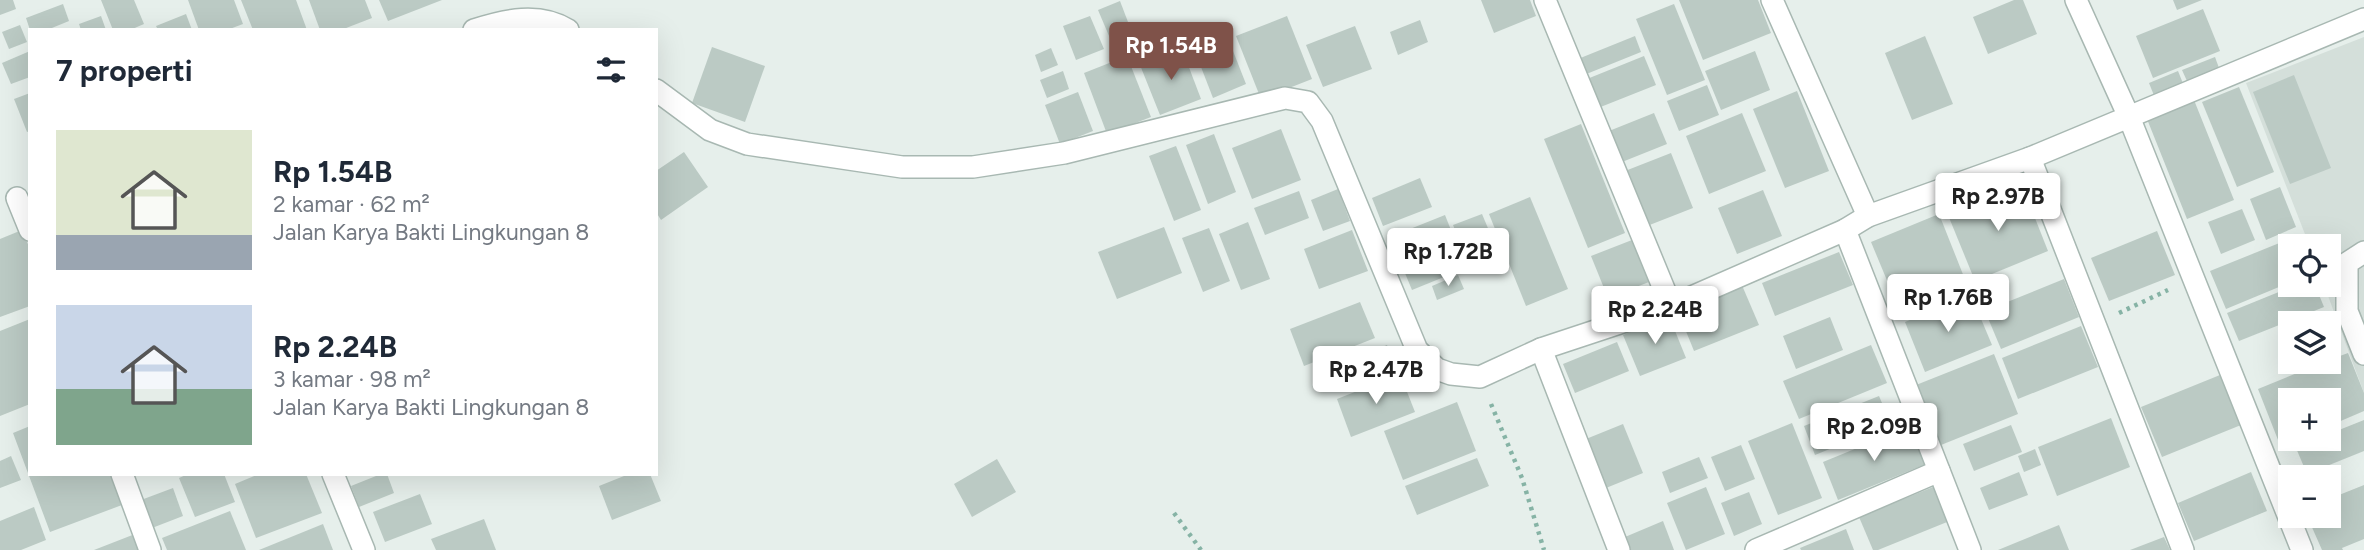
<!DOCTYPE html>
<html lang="id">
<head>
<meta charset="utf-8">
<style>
  :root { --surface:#fff; --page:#f6f6f7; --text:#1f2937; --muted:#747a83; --accent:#7f5249 }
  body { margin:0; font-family:Figtree,sans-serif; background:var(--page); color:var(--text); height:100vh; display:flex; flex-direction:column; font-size:26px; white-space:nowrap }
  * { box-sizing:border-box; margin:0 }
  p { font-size:23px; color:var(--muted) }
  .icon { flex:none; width:38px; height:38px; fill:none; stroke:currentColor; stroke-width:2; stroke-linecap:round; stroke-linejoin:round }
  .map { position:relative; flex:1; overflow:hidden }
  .panel { position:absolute; left:28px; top:28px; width:630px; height:448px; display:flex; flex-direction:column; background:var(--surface); border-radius:0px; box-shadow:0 7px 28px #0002 }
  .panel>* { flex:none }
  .tools { position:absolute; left:2278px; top:234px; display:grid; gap:14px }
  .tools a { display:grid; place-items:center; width:63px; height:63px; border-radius:0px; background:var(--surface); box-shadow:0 7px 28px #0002; font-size:35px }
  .price { position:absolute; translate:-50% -60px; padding:0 16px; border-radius:7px; background:#fff; color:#222; font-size:23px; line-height:46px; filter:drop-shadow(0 2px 4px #0008) }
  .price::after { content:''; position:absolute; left:50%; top:42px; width:21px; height:16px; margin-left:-10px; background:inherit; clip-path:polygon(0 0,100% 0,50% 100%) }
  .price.on { background:var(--accent); color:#fff }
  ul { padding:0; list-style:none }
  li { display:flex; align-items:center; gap:21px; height:175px; padding:0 28px }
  li span { display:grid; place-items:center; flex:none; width:196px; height:140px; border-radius:0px; color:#555 }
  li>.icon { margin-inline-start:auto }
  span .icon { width:84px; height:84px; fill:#fffc; stroke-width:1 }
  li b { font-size:30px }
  h2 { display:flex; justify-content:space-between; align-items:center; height:84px; padding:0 28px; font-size:30px }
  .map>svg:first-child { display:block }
  .built { fill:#d4dfda }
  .building { fill:#bbcac4 }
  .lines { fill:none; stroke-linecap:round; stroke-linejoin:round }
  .minor-casing { stroke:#a8b8b2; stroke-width:24 }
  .path { stroke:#86b3a5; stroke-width:4.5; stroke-dasharray:3.5 5; stroke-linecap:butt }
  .minor { stroke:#fff; stroke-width:21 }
</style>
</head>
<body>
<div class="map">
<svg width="2364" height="550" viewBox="0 0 2364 550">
  <rect width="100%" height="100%" fill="#e6efeb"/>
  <polygon class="built" points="2364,37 2364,393 2324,285 2329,285 2329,247 2310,247 2246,83"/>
  <g class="building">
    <polygon points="0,0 13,0 16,9 0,15"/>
    <polygon points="101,0 134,0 144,24 130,30 113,30"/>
    <polygon points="188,0 234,0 243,24 227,30 199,30"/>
    <polygon points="241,0 296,0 307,30 253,30"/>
    <polygon points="309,0 365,0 372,18 341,30 320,30"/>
    <polygon points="379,0 442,0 388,21"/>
    <polygon points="1481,0 1530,0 1536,16 1494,33"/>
    <polygon points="1679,0 1758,0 1771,33 1703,60"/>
    <polygon points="2014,0 2023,0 2037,34 1988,54 1973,17"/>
    <polygon points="2173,0 2202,0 2177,10"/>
    <polygon points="1120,1 1136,43 1115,50 1098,10"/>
    <polygon points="63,4 69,21 47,30 30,30 26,18"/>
    <polygon points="1674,4 1705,80 1667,95 1636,19"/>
    <polygon points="2203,9 2220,51 2153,78 2136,36"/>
    <polygon points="186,14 192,30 158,30 156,26"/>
    <polygon points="101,16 106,30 81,30 79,24"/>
    <polygon points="1090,16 1104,49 1076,60 1063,26"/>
    <polygon points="1287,16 1312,79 1261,99 1236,36"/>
    <polygon points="1420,20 1428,42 1398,55 1390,32"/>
    <polygon points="1222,23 1246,84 1213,98 1189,36"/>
    <polygon points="20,25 27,42 9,49 2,32"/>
    <polygon points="1355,26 1372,69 1323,87 1306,45"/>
    <polygon points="1635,36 1641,52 1579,77 1573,61"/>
    <polygon points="1925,36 1953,104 1912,120 1885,53"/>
    <polygon points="712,47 765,66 745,122 692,103"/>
    <polygon points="1051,48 1058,65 1041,72 1035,55"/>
    <polygon points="1182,49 1201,99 1160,115 1140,65"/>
    <polygon points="30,51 30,77 11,84 2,63"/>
    <polygon points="1755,51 1770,90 1721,110 1705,71"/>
    <polygon points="1127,56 1151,117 1107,134 1084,73"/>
    <polygon points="1644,56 1656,85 1593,110 1582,81"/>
    <polygon points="2215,57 2219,68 2187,81 2182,70"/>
    <polygon points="1063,71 1069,89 1047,98 1040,80"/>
    <polygon points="2178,71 2184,86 2155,98 2149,83"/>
    <polygon points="2294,75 2331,168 2290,184 2253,92"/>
    <polygon points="1707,85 1719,115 1679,131 1667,101"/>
    <polygon points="2239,87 2274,172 2237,187 2202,102"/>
    <polygon points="1797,91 1829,171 1785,188 1753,109"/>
    <polygon points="1078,92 1093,131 1060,144 1045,105"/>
    <polygon points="30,93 30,131 27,132 14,99"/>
    <polygon points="2194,100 2234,200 2187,219 2147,119"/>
    <polygon points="1654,113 1667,144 1622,162 1609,131"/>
    <polygon points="1742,113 1766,171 1709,194 1686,136"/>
    <polygon points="1581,124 1625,233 1588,248 1544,139"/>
    <polygon points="1281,129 1301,180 1252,199 1232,148"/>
    <polygon points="1214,134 1236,192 1208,204 1186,145"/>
    <polygon points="1176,146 1201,210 1174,221 1149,156"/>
    <polygon points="684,152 708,187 661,220 656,212 656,171"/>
    <polygon points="1671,153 1693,208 1647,226 1625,171"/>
    <polygon points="1420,178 1432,207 1383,226 1372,198"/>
    <polygon points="2022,185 2048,251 1975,281 1948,215"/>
    <polygon points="2280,187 2296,227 2266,240 2250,199"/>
    <polygon points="1338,189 1350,221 1323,231 1311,200"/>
    <polygon points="1763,190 1782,236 1737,254 1718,208"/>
    <polygon points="1299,191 1309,218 1265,235 1254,208"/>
    <polygon points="1530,197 1568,289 1526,306 1489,214"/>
    <polygon points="2242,209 2255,240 2221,254 2208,222"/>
    <polygon points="1482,214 1498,252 1469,264 1453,225"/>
    <polygon points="1939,214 1968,287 1901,314 1871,242"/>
    <polygon points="1445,215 1466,268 1412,290 1390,237"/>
    <polygon points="1248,222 1270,279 1241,290 1219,234"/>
    <polygon points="1164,227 1182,273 1117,299 1098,252"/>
    <polygon points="1209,228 1230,281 1203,292 1182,238"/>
    <polygon points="22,230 30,249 30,306 0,317 0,239"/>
    <polygon points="1352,230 1368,271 1319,289 1304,249"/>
    <polygon points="2157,231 2175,275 2109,301 2091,258"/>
    <polygon points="2297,236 2301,247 2291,247 2291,282 2226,309 2210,271"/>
    <polygon points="1632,240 1649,282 1608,298 1591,256"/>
    <polygon points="1839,252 1853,285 1775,316 1762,283"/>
    <polygon points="1458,275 1464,289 1437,300 1432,286"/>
    <polygon points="2064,279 2079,317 2001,349 1985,311"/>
    <polygon points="1741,283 1759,325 1694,351 1677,309"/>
    <polygon points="2296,285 2315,285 2324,307 2239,341 2227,313"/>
    <polygon points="1971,295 1992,345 1925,372 1905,322"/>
    <polygon points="1360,302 1375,338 1304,366 1290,329"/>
    <polygon points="1669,316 1686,358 1640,376 1623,335"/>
    <polygon points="1830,317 1843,350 1796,369 1783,336"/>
    <polygon points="30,319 30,404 0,416 0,331"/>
    <polygon points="2081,326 2098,367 2018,399 2002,358"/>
    <polygon points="1617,342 1629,371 1575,393 1563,364"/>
    <polygon points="1387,345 1395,365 1363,377 1355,358"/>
    <polygon points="1871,345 1887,383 1799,419 1783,381"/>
    <polygon points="1349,353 1359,379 1329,391 1318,364"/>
    <polygon points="2348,353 2364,393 2364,411 2329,426 2329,401 2291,401 2291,441 2280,445 2258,389 2324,362 2329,362 2329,360"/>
    <polygon points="1994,354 2018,414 1941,445 1916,385"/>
    <polygon points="1400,374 1415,412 1351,437 1337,399"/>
    <polygon points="2220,375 2241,425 2162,457 2141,407"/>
    <polygon points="1879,396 1891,424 1815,455 1804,426"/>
    <polygon points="1457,402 1476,451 1403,480 1384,431"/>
    <polygon points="2111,418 2130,467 2057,496 2038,447"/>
    <polygon points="2364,420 2364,451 2307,474 2296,448 2317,439 2329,439 2329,434"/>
    <polygon points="1792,423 1822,498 1778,515 1748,441"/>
    <polygon points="1623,424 1643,473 1606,488 1586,439"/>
    <polygon points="2011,425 2022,452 1974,471 1963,444"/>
    <polygon points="30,426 30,474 111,474 122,505 50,532 13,433"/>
    <polygon points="1911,426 1926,464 1838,500 1823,462"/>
    <polygon points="1741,445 1755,479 1725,491 1711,457"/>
    <polygon points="2035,449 2041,465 2024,472 2018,456"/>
    <polygon points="11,456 21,480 0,488 0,461"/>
    <polygon points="1699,457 1708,478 1670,493 1662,472"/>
    <polygon points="1477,458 1489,486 1417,515 1405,486"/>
    <polygon points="997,459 1016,492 972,517 954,484"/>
    <polygon points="2019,472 2028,495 1989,510 1980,488"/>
    <polygon points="2251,472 2267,511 2194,541 2178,503"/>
    <polygon points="188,474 224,474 235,502 195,517 179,478"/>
    <polygon points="259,474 306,474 322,513 256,538 235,484"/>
    <polygon points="381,474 387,474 394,493 359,507 351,486"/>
    <polygon points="629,474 650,474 661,501 612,520 599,486"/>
    <polygon points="1938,485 1952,520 1878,550 1873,550 1859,517"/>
    <polygon points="2364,485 2364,539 2342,548 2343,550 2322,550 2307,516 2329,516 2329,499"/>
    <polygon points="1706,487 1725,534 1686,550 1667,503"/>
    <polygon points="173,488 183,516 152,528 141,500"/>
    <polygon points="1749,492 1762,524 1734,536 1721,503"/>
    <polygon points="420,494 432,524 385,542 373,512"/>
    <polygon points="34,507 46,540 21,550 0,550 0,521"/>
    <polygon points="230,511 246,550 167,550 162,538"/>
    <polygon points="484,519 496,550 436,550 431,539"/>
    <polygon points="1663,521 1674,550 1631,550 1625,537"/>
    <polygon points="323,524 333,550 259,550"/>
    <polygon points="2059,525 2069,550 1998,550"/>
    <polygon points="1846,529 1854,550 1801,550 1800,548"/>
    <polygon points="135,534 142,550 94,550"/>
    <polygon points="2164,537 2170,550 2130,550"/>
  </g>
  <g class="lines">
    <g class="minor-casing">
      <g id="minor">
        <polyline points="1545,0 1671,306"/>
        <polyline points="1772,0 1868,216"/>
        <polyline points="2076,0 2129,117 2302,550"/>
        <path d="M474,30C505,20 539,12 568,30"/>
        <polyline points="656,90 710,130 747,144 902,167 973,167 1064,153 1285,98 1308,102 1322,121 1417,350 1437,369 1451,374 1480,377 1541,349 1671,306 1845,230 1868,216 2030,158 2364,19"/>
        <polyline points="2030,158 2183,550"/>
        <polyline points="17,198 30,230"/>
        <polyline points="1845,230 1970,550"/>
        <polyline points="2364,252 2347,263 2347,311 2364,354"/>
        <polyline points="1541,349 1619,550"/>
        <polyline points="122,474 150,550"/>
        <polyline points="333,474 364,550"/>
        <polyline points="1756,550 1939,471"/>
      </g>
    </g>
    <g class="path">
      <polyline points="2119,313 2168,290"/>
      <polyline points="1491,404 1522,478 1544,550"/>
      <polyline points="1174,513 1201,550"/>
    </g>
    <use href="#minor" class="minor"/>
  </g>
</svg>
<div class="tools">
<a><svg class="icon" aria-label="locate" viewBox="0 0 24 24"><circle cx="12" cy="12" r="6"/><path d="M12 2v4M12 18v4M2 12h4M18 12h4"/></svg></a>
<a><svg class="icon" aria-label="layers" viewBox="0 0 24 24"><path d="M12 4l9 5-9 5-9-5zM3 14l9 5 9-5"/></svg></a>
<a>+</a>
<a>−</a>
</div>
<b class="price on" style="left:1171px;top:82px">Rp 1.54B</b>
<b class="price" style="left:1998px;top:233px">Rp 2.97B</b>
<b class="price" style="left:1448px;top:288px">Rp 1.72B</b>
<b class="price" style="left:1948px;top:334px">Rp 1.76B</b>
<b class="price" style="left:1655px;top:346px">Rp 2.24B</b>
<b class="price" style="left:1376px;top:406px">Rp 2.47B</b>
<b class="price" style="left:1874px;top:463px">Rp 2.09B</b>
<section class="panel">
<h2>7 properti<svg class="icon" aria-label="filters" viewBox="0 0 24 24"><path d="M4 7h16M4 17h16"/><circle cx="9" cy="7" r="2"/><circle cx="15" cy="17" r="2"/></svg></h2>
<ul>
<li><span style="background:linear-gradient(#dfe7d0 75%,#9aa5b1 0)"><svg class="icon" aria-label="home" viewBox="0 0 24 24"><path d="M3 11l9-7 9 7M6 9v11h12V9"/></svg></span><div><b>Rp 1.54B</b><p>2 kamar · 62 m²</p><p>Jalan Karya Bakti Lingkungan 8</p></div></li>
<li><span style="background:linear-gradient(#c9d6e8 60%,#7fa58c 0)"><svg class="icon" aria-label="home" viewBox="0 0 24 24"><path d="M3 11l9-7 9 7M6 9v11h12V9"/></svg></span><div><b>Rp 2.24B</b><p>3 kamar · 98 m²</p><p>Jalan Karya Bakti Lingkungan 8</p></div></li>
</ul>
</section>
</div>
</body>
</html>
